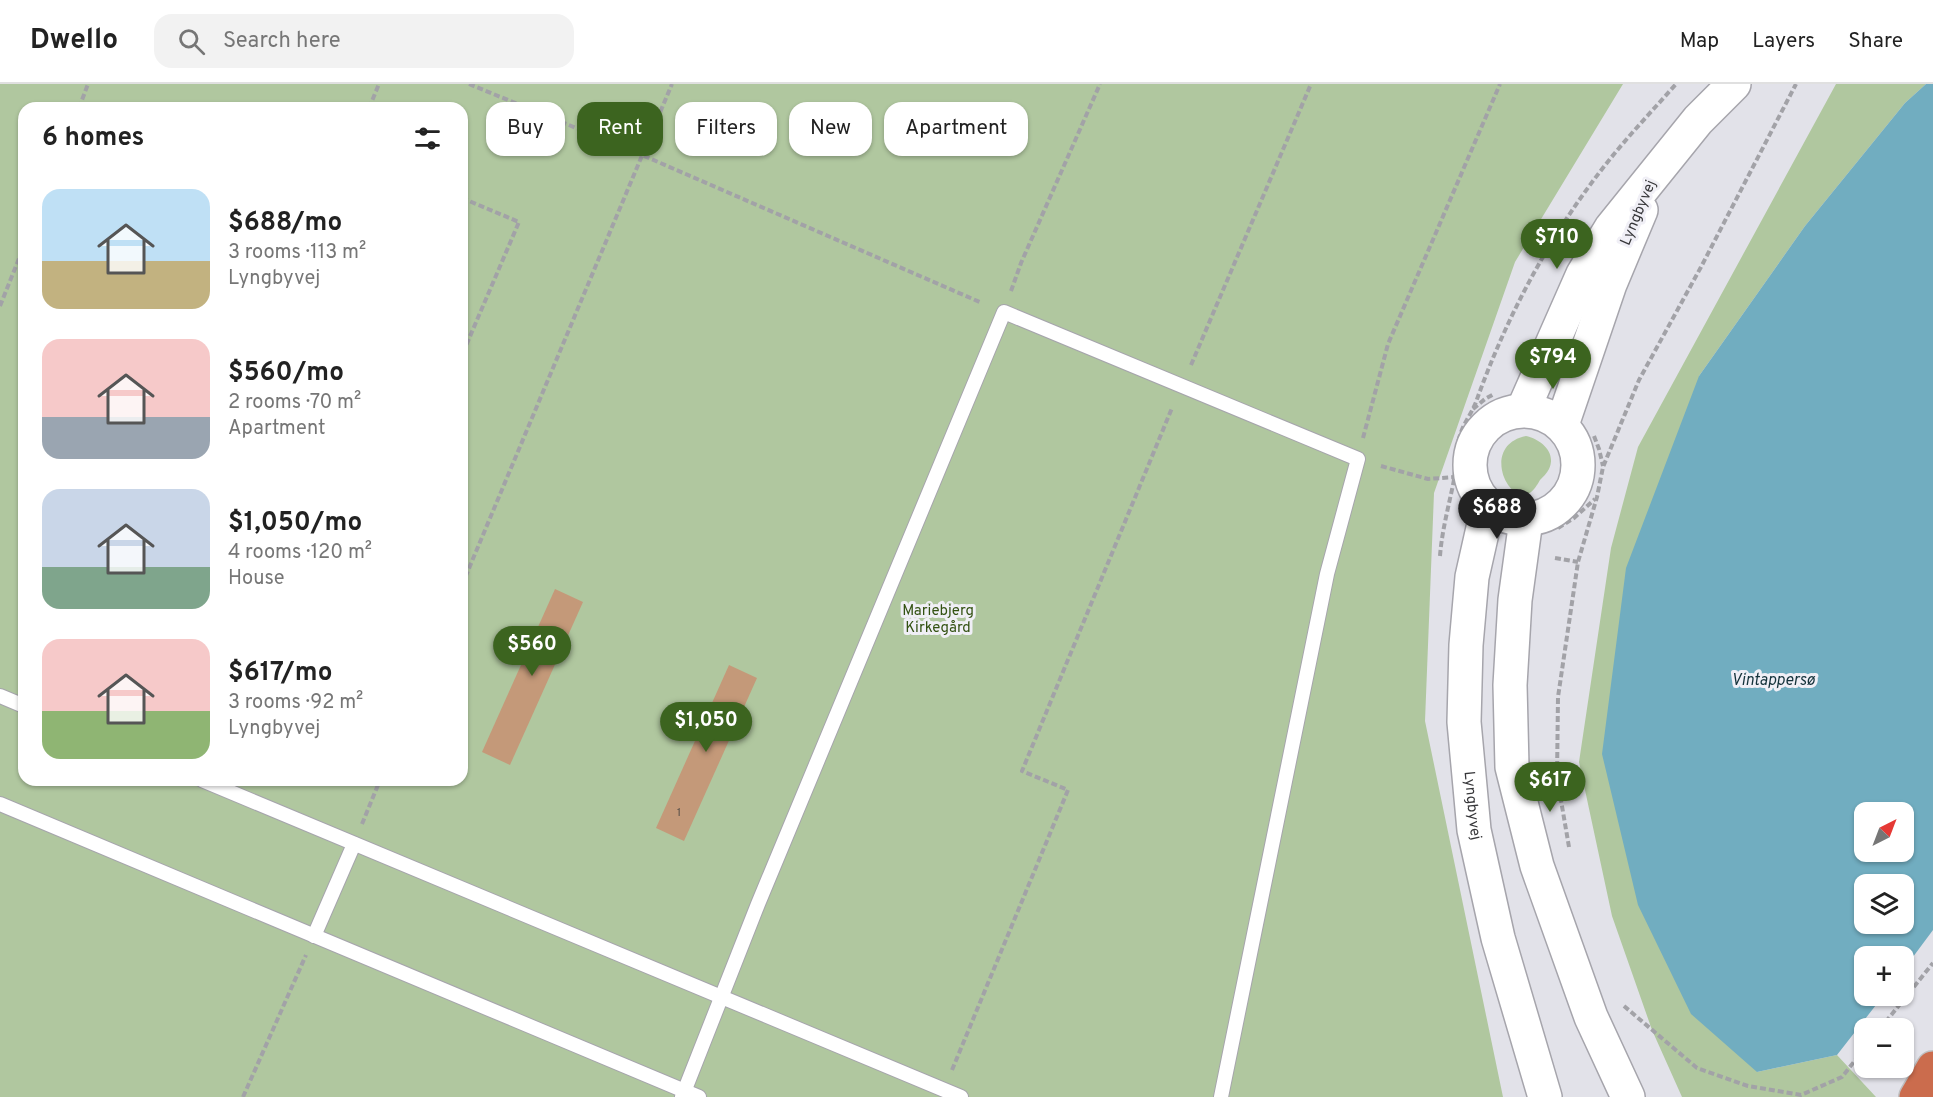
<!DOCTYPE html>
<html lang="en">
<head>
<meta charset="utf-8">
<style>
  :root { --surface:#fff; --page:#f2f2f2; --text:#222; --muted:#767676; --line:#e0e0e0; --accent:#3c641f }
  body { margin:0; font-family:Overpass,sans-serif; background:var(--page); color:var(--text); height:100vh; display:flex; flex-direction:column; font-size:22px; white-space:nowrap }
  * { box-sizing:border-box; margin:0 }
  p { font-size:20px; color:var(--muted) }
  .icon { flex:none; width:33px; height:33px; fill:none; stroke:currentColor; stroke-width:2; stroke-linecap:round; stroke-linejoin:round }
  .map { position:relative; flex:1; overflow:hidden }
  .panel { position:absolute; left:18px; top:18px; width:450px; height:684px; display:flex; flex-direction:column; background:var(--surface); border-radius:18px; box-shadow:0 2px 4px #0004 }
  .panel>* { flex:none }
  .hud { position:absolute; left:486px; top:18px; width:570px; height:54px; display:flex; gap:12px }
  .needle { width:39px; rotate:42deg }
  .buttons { position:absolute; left:1854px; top:718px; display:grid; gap:12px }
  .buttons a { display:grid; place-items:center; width:60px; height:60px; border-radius:12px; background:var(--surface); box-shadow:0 2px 4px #0004; font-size:30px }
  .price { position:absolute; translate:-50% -51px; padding:0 14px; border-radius:21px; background:var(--accent); color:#fff; font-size:20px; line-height:39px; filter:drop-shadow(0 2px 3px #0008) }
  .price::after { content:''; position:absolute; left:50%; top:36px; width:18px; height:14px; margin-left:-9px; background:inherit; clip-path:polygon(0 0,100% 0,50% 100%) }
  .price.selected { background:#222; color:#fff }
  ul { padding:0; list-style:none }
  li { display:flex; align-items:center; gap:18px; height:150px; padding:0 24px }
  li span { display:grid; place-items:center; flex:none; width:168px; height:120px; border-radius:18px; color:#555 }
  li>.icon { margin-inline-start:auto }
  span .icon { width:72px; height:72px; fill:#fffc; stroke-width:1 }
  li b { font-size:26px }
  h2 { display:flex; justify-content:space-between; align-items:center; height:72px; padding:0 24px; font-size:26px }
  .tag { padding:0 21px; border-radius:18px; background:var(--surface); box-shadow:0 2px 4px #0004; font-size:21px; line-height:54px }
  .tag.selected { background:var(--accent); color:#fff }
  header { display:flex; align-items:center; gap:36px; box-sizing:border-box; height:84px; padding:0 30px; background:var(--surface); border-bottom:2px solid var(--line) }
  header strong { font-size:28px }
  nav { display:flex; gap:33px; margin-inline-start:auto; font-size:21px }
  .search { width:420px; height:54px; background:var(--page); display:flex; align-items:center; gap:15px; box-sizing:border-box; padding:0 21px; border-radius:18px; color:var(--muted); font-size:22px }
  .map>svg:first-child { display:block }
  .green { fill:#b0c79f; fill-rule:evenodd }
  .water { fill:#71adc0; fill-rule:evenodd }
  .building { fill:#c49979 }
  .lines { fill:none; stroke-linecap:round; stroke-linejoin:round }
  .lane-casing { stroke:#a6a5ac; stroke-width:16 }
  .secondary-casing { stroke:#a6a5ac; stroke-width:36 }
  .highway-casing { stroke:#bfbfc0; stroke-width:36 }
  .path { stroke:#a2a2a7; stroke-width:4; stroke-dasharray:6 3; stroke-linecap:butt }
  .lane { stroke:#fff; stroke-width:14 }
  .secondary { stroke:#fff; stroke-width:33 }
  .highway { stroke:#cb6c4d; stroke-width:33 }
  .labels { text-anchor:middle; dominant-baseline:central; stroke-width:6; stroke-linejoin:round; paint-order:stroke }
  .number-label { font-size:12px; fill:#5a504a }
  .street-label { font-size:15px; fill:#37373a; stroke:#f0eff6 }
  .park-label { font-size:15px; fill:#335212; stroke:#f0eff6 }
  .water-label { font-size:16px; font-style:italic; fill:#14323b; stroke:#f0eff6 }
</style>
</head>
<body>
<header>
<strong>Dwello</strong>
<div class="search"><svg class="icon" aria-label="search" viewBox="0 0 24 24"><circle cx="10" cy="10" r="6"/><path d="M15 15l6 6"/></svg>Search here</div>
<nav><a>Map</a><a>Layers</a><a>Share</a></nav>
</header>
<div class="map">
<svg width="1933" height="1013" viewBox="0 0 1933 1013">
  <rect width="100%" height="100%" fill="#e2e2e9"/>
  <g class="green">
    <path d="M0,0H1623L1515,178L1434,409L1425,637L1503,1013H0ZM24,24H462V696H24Z"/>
    <polygon points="1836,0 1926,0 1905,19 1805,142 1699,292 1757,988 1837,971 1876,1013 1682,1013 1652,946 1612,832 1579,678 1611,464 1638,363"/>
    <path d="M1526,352C1540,355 1557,368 1549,385C1547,389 1543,393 1540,396C1537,401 1534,407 1528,410C1506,418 1482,361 1526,352Z"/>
  </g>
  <path class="water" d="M1926,0H1933V846L1904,885V873H1864V912H1883L1837,971L1757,988L1691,930L1638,821L1602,670L1626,484L1699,292L1805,142L1905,19ZM1864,729H1904V768H1864ZM1864,801H1904V840H1864Z"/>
  <g class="building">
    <polygon points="555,505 583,518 510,681 482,668"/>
    <polygon points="729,581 757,594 684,757 656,744"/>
  </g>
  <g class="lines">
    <g class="lane-casing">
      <g id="lane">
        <polyline points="0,612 24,622"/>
        <polyline points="202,696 961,1013"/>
        <polyline points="0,720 699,1013"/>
        <polyline points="314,852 354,760"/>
        <polyline points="682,1013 758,820 1004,228 1358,375 1327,490 1221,1013"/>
      </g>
    </g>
    <g class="secondary-casing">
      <g id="secondary">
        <polyline points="1523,326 1583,190 1611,144 1698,36 1734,0"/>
        <circle cx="1524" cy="381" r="54"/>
        <polyline points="1562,341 1610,200 1641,126"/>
        <path id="s1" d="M1488,422L1472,493L1466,561L1464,638L1474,746L1498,854L1545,1013"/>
        <polyline points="1526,436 1515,516 1510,601 1512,683 1537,782 1591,933 1628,1013"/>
      </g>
    </g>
    <g class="highway-casing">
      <polyline id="highway" points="1916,1013 1933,984"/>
    </g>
    <g class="path">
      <polyline points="469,0 642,71 982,219"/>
      <polyline points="79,24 88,0"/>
      <polyline points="369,24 379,0"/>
      <polyline points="462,114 519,138 462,271"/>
      <polyline points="1011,207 1021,179 1100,0"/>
      <polyline points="0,222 24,162"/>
      <polyline points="1191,281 1311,0"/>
      <polyline points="1473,325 1485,315 1494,310"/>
      <polyline points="1594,352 1599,365 1603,382"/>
      <polyline points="1363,354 1388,260 1500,0"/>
      <polyline points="1381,382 1428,395 1454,393"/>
      <polyline points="1558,444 1574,434 1595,415"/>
      <path d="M1440,472C1442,446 1449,421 1454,396C1456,382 1455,368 1459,355C1462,341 1471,331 1476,318C1507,231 1552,147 1610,75C1631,49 1654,25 1676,0"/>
      <polyline points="1555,474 1578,478"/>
      <polyline points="462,501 672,0"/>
      <polyline points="362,740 380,696"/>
      <polyline points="1569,763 1557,693 1558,613 1578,478 1597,413 1603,383 1639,296 1701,183 1796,0"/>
      <polyline points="1624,922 1697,984 1748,1002 1801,1011 1842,993 1864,965"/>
      <polyline points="1880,945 1933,879"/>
      <polyline points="952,986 1068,706 1022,687 1172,324"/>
      <polyline points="243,1013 306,871"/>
    </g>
    <use href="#lane" class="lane"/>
    <use href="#secondary" class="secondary"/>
    <use href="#highway" class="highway"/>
  </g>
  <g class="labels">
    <g class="number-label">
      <text x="679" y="729">1</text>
    </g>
    <g class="street-label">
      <text transform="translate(1639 129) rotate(-67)">Lyngbyvej</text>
      <text stroke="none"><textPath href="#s1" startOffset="302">Lyngbyvej</textPath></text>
    </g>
    <g class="park-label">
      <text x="938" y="527">Mariebjerg<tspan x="938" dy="17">Kirkegård</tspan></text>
    </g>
    <g class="water-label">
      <text x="1773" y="597">Vintappersø</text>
    </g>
  </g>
</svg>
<div class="buttons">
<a><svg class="needle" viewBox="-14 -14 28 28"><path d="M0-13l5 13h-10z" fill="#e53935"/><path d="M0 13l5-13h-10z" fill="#767676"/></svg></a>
<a><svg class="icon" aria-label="layers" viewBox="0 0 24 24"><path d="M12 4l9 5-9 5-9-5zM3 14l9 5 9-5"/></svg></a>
<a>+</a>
<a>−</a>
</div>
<b class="price" style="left:1557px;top:186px">$710</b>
<b class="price" style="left:1553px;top:306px">$794</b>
<b class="price selected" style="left:1497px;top:456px">$688</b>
<b class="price" style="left:532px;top:593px">$560</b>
<b class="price" style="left:706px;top:669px">$1,050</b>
<b class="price" style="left:1550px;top:729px">$617</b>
<div class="hud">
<a class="tag">Buy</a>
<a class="tag selected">Rent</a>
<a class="tag">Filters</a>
<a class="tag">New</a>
<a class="tag">Apartment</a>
</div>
<section class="panel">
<h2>6 homes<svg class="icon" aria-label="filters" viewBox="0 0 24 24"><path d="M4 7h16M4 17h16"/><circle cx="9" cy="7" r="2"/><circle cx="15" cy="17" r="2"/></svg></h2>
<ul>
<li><span style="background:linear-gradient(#bfe0f5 60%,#c2b280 0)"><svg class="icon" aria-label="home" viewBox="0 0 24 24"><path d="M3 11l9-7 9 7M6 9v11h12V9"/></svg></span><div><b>$688/mo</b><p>3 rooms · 113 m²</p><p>Lyngbyvej</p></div></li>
<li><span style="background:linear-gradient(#f6c9c9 65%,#9aa5b1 0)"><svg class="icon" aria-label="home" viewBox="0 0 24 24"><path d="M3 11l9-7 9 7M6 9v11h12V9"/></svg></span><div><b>$560/mo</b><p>2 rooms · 70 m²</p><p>Apartment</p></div></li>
<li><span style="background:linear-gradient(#c9d6e8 65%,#7fa58c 0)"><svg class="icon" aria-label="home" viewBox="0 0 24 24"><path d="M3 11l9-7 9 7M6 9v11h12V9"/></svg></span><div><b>$1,050/mo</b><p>4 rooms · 120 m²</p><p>House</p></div></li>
<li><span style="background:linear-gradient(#f6c9c9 60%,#8fb573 0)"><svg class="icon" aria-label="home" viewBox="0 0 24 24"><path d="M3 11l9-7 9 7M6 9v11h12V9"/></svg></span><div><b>$617/mo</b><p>3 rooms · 92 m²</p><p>Lyngbyvej</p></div></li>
</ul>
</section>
</div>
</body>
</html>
